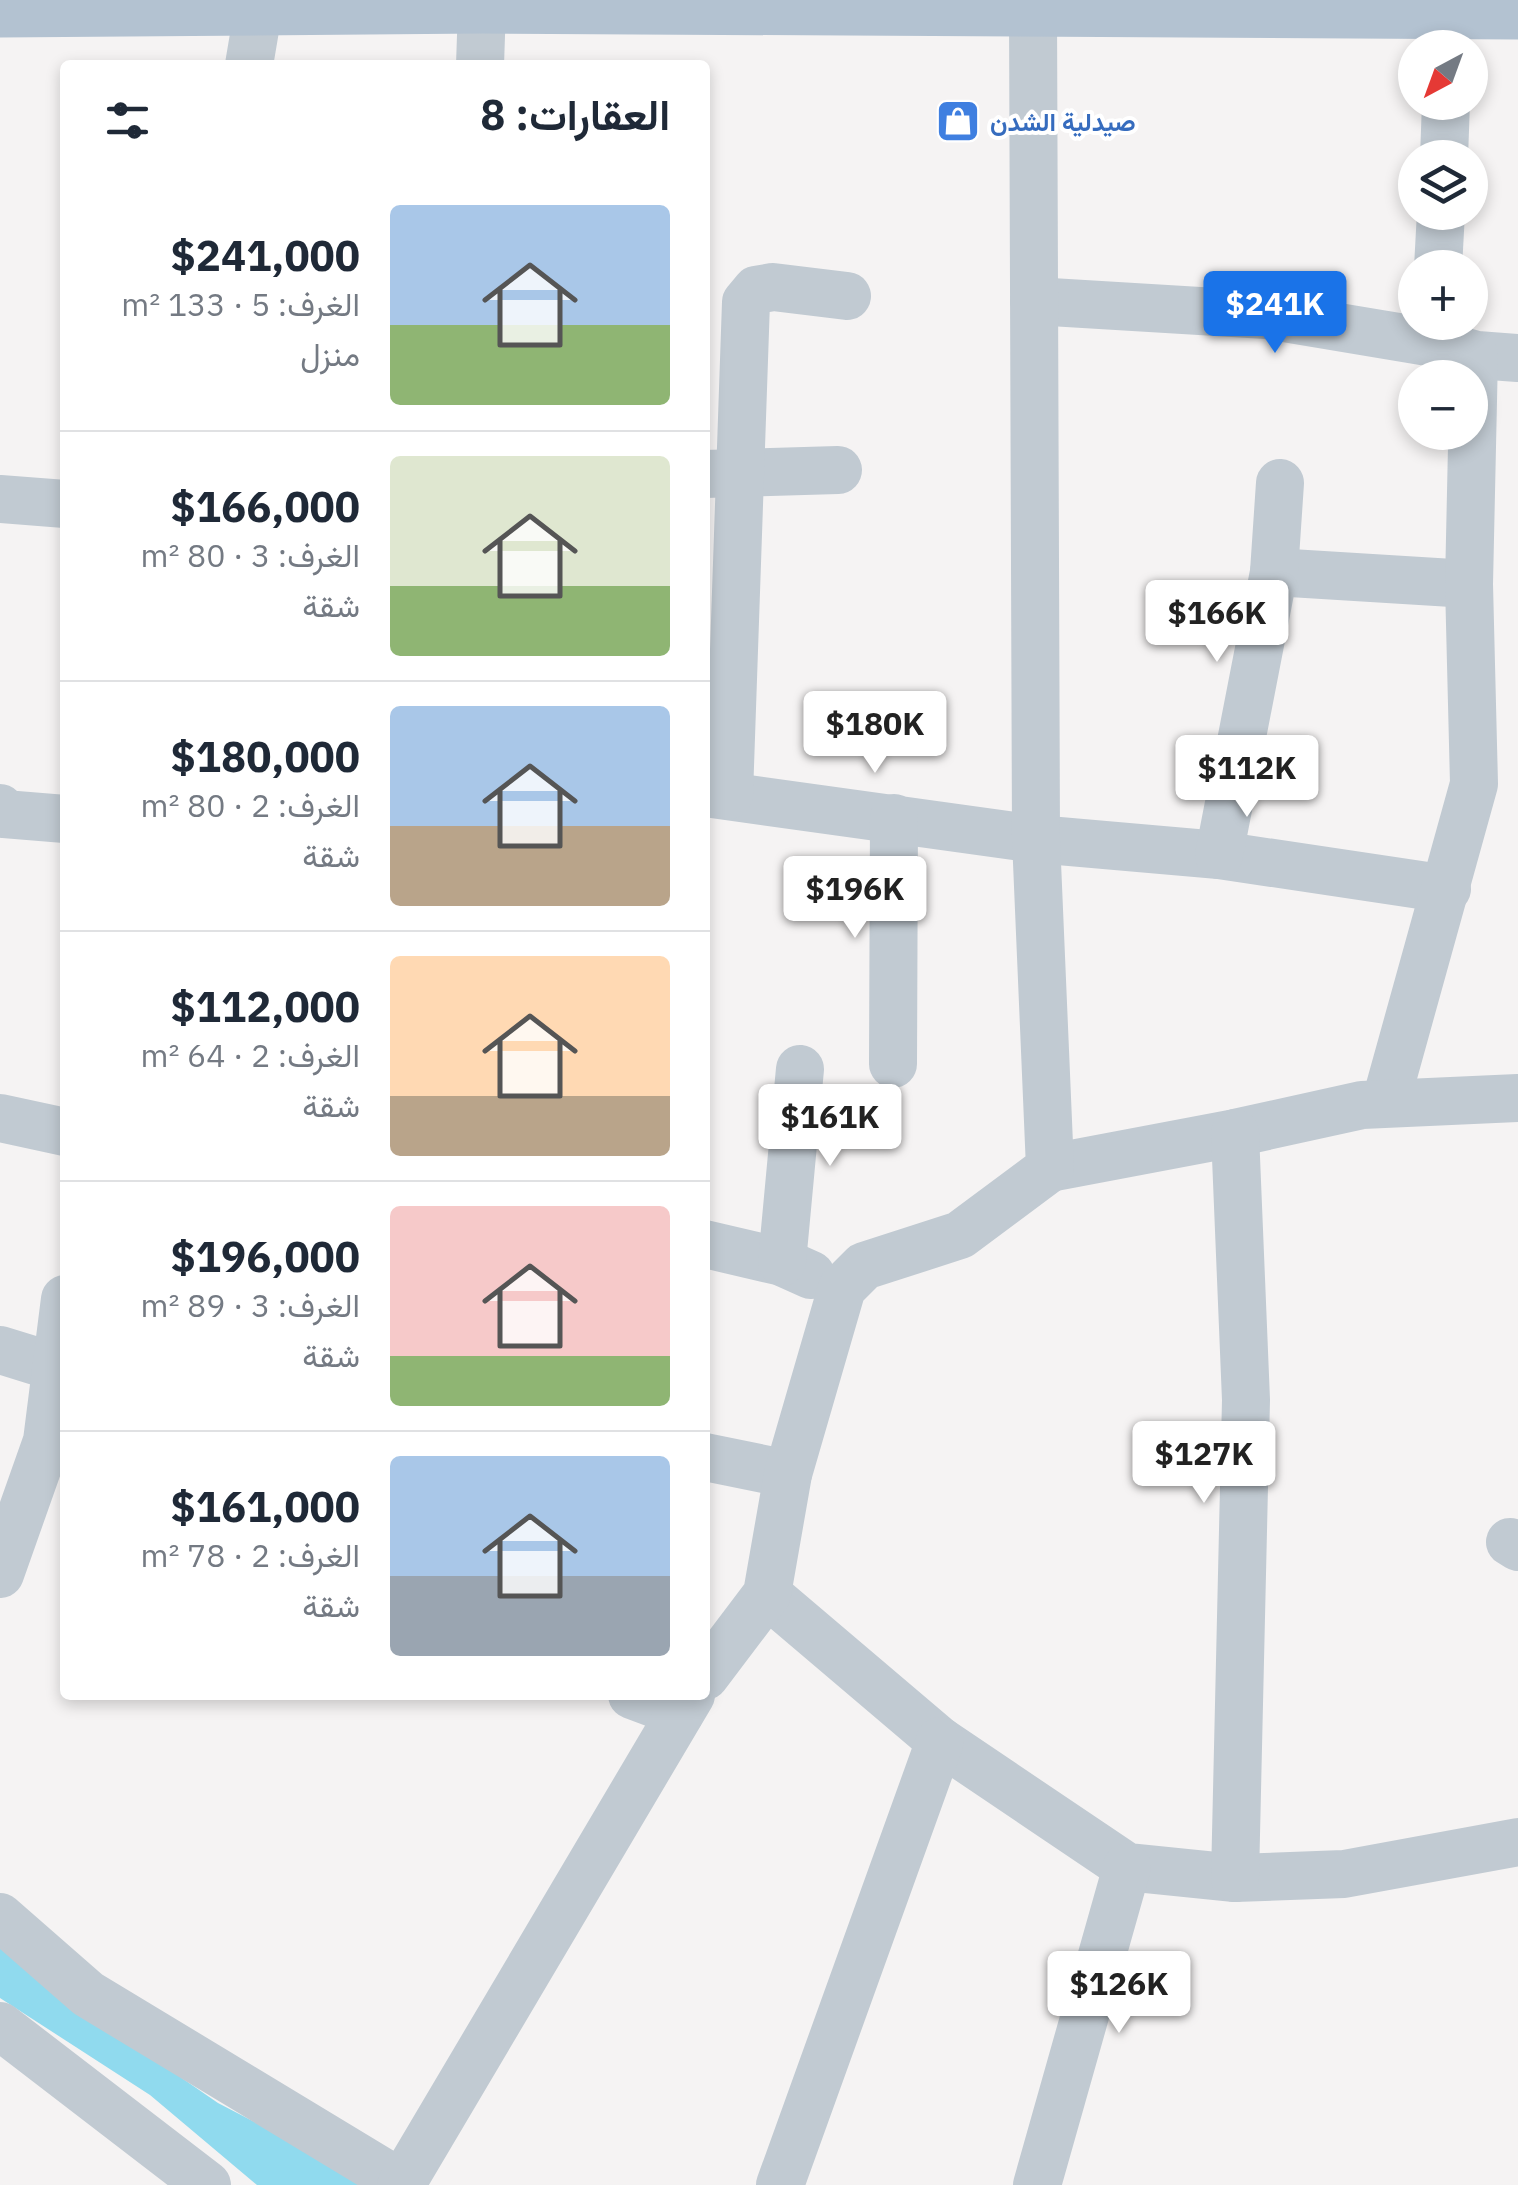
<!DOCTYPE html>
<html lang="ar">
<head>
<meta charset="utf-8">
<style>
  :root { --surface:#fff; --page:#f6f6f7; --text:#1f2937; --muted:#747a83; --line:#e0e1e3; --accent:#1a73e8 }
  body { margin:0; font-family:"IBM Plex Sans",Vazirmatn,sans-serif; background:var(--page); color:var(--text); direction:rtl; height:100vh; display:flex; flex-direction:column; font-size:38px; white-space:nowrap }
  * { box-sizing:border-box; margin:0 }
  p { font-size:32px; color:var(--muted) }
  .icon { flex:none; width:55px; height:55px; fill:none; stroke:currentColor; stroke-width:2; stroke-linecap:round; stroke-linejoin:round }
  .map { position:relative; flex:1; overflow:hidden; direction:ltr }
  .sheet { position:absolute; left:60px; top:60px; width:650px; height:1640px; display:flex; flex-direction:column; background:var(--surface); border-radius:10px; box-shadow:0 5px 15px #0003; direction:rtl }
  .sheet>* { flex:none }
  .needle { width:65px; rotate:221deg }
  .tools { position:absolute; left:1398px; top:30px; display:grid; gap:20px }
  .tools a { display:grid; place-items:center; width:90px; height:90px; border-radius:50%; background:var(--surface); box-shadow:0 5px 15px #0003; font-size:50px }
  .price { position:absolute; translate:-50% -85px; padding:0 22px; border-radius:10px; background:#fff; color:#222; font-size:32px; line-height:65px; filter:drop-shadow(0 2px 5px #0008) }
  .price::after { content:''; position:absolute; left:50%; top:60px; width:30px; height:22px; margin-left:-15px; background:inherit; clip-path:polygon(0 0,100% 0,50% 100%) }
  .price.on { background:var(--accent); color:#fff }
  ul { padding:0; list-style:none }
  li { display:flex; align-items:center; gap:30px; height:250px; padding:0 40px }
  li+li { border-top:2px solid var(--line) }
  li span { display:grid; place-items:center; flex:none; width:280px; height:200px; border-radius:10px; color:#555 }
  li>.icon { margin-inline-start:auto }
  span .icon { width:120px; height:120px; fill:#fffc; stroke-width:1 }
  li b { font-size:42px }
  h2 { display:flex; justify-content:space-between; align-items:center; height:120px; padding:0 40px; font-size:42px }
  .map>svg:first-child { display:block }
  .water { fill:#90daee }
  .lines { fill:none; stroke-linecap:round; stroke-linejoin:round }
  .minor { stroke:#c1cad2; stroke-width:48 }
  .major { stroke:#b3c2d1; stroke-width:55 }
  .labels { text-anchor:middle; dominant-baseline:central; stroke-width:8; stroke-linejoin:round; paint-order:stroke }
  .shop-label { font-size:25px; font-weight:bold; fill:#366cbe; stroke:#fff; text-anchor:start }
</style>
</head>
<body>
<div class="map">
<svg width="1518" height="2185" viewBox="0 0 1518 2185">
  <rect width="100%" height="100%" fill="#f5f3f3"/>
  <polygon class="water" points="0,1935 99,2021 218,2103 278,2134 359,2185 257,2185 150,2095 0,1998"/>
  <g class="lines">
    <g class="minor">
      <polyline points="249,65 259,6"/>
      <polyline points="480,65 482,6"/>
      <polyline points="1444,158 1446,102"/>
      <polyline points="1438,268 1441,212"/>
      <polyline points="1034,301 1266,315 1434,343 1477,355 1518,358"/>
      <polyline points="705,474 838,470"/>
      <polyline points="0,499 65,504"/>
      <polyline points="1274,572 1469,584"/>
      <polyline points="705,793 1036,839 1219,855 1447,889"/>
      <polyline points="729,795 746,302 756,290 773,287 847,296"/>
      <polyline points="0,808 4,814 65,819"/>
      <polyline points="1219,855 1274,572 1280,483"/>
      <polyline points="893,1064 894,818"/>
      <polyline points="1386,1101 1474,784 1469,584 1474,355"/>
      <polyline points="0,1118 65,1132"/>
      <polyline points="1050,1168 1235,1133 1362,1105 1518,1098"/>
      <polyline points="705,1244 782,1262 811,1275"/>
      <polyline points="782,1262 800,1069"/>
      <polyline points="0,1350 65,1370"/>
      <polyline points="705,1457 788,1474"/>
      <polyline points="1510,1542 1518,1547"/>
      <polyline points="0,1574 47,1441 65,1299"/>
      <polyline points="767,1594 940,1741 1127,1867 1235,1878 1344,1874 1518,1842"/>
      <polyline points="705,1676 767,1594 788,1474 842,1288 864,1266 960,1235 1050,1168 1036,839 1033,11"/>
      <polyline points="632,1695 680,1713"/>
      <polyline points="1235,1878 1246,1400 1235,1133"/>
      <polyline points="0,1917 88,1994 404,2185"/>
      <polyline points="0,2026 207,2185"/>
      <polyline points="401,2185 691,1695"/>
      <polyline points="780,2185 940,1741"/>
      <polyline points="1037,2185 1127,1867"/>
    </g>
    <polyline class="major" points="0,10 482,6 1518,12"/>
  </g>
  <defs>
    <g id="shop-square" transform="scale(2.25)"><rect x="-9" y="-9" width="18" height="18" rx="4" fill="#3f7fe0" stroke="#fff"/><path d="M-5-2.5h2.3a2.7 3.5 0 0 1 5.4 0H5L5.5 6h-11ZM-1.5-2.5h3a1.5 2.3 0 0 0-3 0Z" fill="#fff"/></g>
  </defs>
  <g fill-rule="evenodd">
    <use href="#shop-square" x="958" y="121"/>
  </g>
  <g class="labels">
    <g class="shop-label">
      <text x="990" y="121">صيدلية الشدن</text>
    </g>
  </g>
</svg>
<div class="tools">
<a><svg class="needle" viewBox="-14 -14 28 28"><path d="M0-13l5 13h-10z" fill="#e53935"/><path d="M0 13l5-13h-10z" fill="#747a83"/></svg></a>
<a><svg class="icon" aria-label="layers" viewBox="0 0 24 24"><path d="M12 4l9 5-9 5-9-5zM3 14l9 5 9-5"/></svg></a>
<a>+</a>
<a>−</a>
</div>
<b class="price on" style="left:1275px;top:356px">$241K</b>
<b class="price" style="left:1217px;top:665px">$166K</b>
<b class="price" style="left:875px;top:776px">$180K</b>
<b class="price" style="left:1247px;top:820px">$112K</b>
<b class="price" style="left:855px;top:941px">$196K</b>
<b class="price" style="left:830px;top:1169px">$161K</b>
<b class="price" style="left:1204px;top:1506px">$127K</b>
<b class="price" style="left:1119px;top:2036px">$126K</b>
<section class="sheet">
<h2>العقارات: 8<svg class="icon" aria-label="filters" viewBox="0 0 24 24"><path d="M4 7h16M4 17h16"/><circle cx="9" cy="7" r="2"/><circle cx="15" cy="17" r="2"/></svg></h2>
<ul>
<li><span style="background:linear-gradient(#a9c7e8 60%,#8fb573 0)"><svg class="icon" aria-label="home" viewBox="0 0 24 24"><path d="M3 11l9-7 9 7M6 9v11h12V9"/></svg></span><div><b>$241,000</b><p>الغرف: 5 · 133 m²</p><p>منزل</p></div></li>
<li><span style="background:linear-gradient(#dfe7d0 65%,#8fb573 0)"><svg class="icon" aria-label="home" viewBox="0 0 24 24"><path d="M3 11l9-7 9 7M6 9v11h12V9"/></svg></span><div><b>$166,000</b><p>الغرف: 3 · 80 m²</p><p>شقة</p></div></li>
<li><span style="background:linear-gradient(#a9c7e8 60%,#b9a48a 0)"><svg class="icon" aria-label="home" viewBox="0 0 24 24"><path d="M3 11l9-7 9 7M6 9v11h12V9"/></svg></span><div><b>$180,000</b><p>الغرف: 2 · 80 m²</p><p>شقة</p></div></li>
<li><span style="background:linear-gradient(#ffd9b3 70%,#b9a48a 0)"><svg class="icon" aria-label="home" viewBox="0 0 24 24"><path d="M3 11l9-7 9 7M6 9v11h12V9"/></svg></span><div><b>$112,000</b><p>الغرف: 2 · 64 m²</p><p>شقة</p></div></li>
<li><span style="background:linear-gradient(#f6c9c9 75%,#8fb573 0)"><svg class="icon" aria-label="home" viewBox="0 0 24 24"><path d="M3 11l9-7 9 7M6 9v11h12V9"/></svg></span><div><b>$196,000</b><p>الغرف: 3 · 89 m²</p><p>شقة</p></div></li>
<li><span style="background:linear-gradient(#a9c7e8 60%,#9aa5b1 0)"><svg class="icon" aria-label="home" viewBox="0 0 24 24"><path d="M3 11l9-7 9 7M6 9v11h12V9"/></svg></span><div><b>$161,000</b><p>الغرف: 2 · 78 m²</p><p>شقة</p></div></li>
</ul>
</section>
</div>
</body>
</html>
